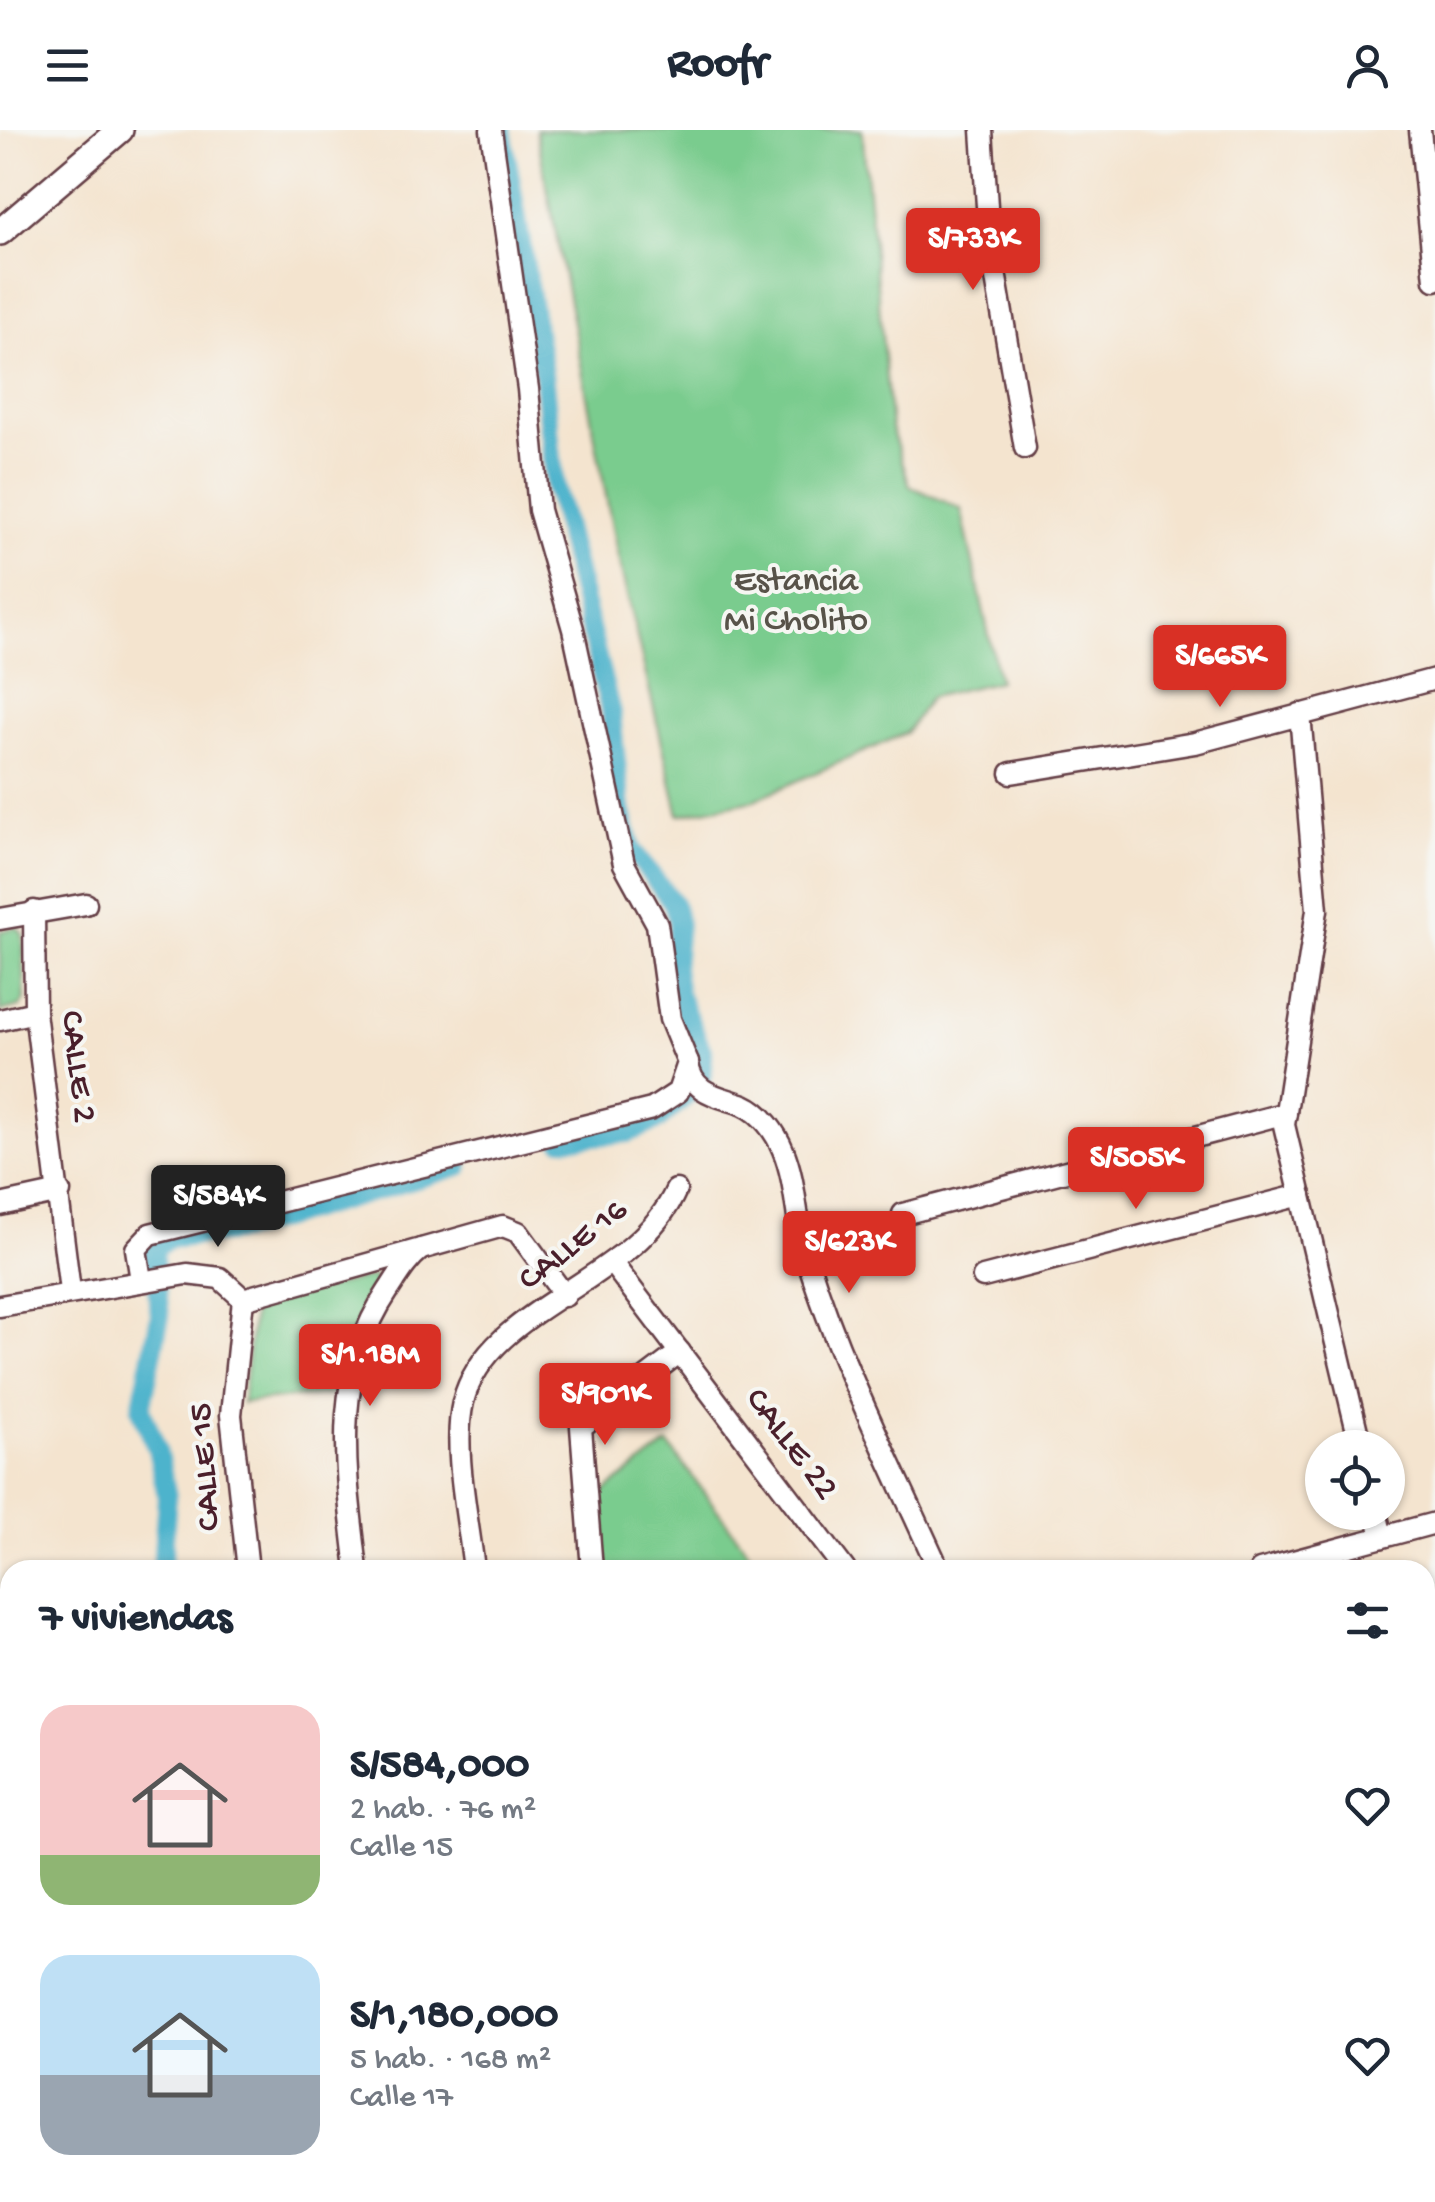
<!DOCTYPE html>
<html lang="es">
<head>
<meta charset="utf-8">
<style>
  :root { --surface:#fff; --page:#f6f6f7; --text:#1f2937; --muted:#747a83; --accent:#d93025 }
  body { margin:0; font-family:"Gochi Hand",sans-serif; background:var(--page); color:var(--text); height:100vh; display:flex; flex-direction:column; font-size:38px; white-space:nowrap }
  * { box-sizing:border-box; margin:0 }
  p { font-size:32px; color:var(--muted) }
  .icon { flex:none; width:55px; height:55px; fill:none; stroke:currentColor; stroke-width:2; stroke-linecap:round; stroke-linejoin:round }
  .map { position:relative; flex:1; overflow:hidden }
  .drawer { position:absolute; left:0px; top:1430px; width:1435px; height:642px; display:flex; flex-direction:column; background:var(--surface); border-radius:30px 30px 0 0; box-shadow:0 2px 8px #0004 }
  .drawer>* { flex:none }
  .buttons { position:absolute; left:1305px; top:1300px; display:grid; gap:20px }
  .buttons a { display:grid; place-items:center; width:100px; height:100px; border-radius:50%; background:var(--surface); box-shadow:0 2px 8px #0004; font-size:50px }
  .price { position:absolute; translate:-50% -85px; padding:0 22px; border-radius:10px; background:var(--accent); color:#fff; font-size:32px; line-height:65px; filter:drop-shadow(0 2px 5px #0008) }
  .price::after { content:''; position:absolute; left:50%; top:60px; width:30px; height:22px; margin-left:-15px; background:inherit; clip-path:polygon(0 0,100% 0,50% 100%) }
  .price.current { background:#222; color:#fff }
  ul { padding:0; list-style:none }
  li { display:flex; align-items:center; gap:30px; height:250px; padding:0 40px }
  li span { display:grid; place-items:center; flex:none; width:280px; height:200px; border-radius:30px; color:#555 }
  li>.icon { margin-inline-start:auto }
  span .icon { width:120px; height:120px; fill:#fffc; stroke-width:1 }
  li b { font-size:42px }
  h2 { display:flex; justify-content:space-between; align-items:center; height:120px; padding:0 40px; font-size:42px }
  header { display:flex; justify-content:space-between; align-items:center; height:130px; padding:0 40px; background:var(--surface); font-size:45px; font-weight:700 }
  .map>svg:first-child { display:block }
  .green { fill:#7acc8e; stroke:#62765c; stroke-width:2.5 }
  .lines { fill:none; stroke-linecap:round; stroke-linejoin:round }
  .canal { stroke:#4db3cc; stroke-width:20 }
  .minor-casing { stroke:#643d44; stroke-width:25 }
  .major-casing { stroke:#643d44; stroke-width:30 }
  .minor { stroke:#fff; stroke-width:20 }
  .major { stroke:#fff; stroke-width:25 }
  .labels { text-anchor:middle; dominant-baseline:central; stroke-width:8; stroke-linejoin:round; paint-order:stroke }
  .park-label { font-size:35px; fill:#585349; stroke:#f6f6f2 }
  .street-label { font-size:35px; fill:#4a1f2b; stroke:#f6f6f2 }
</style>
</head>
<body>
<header><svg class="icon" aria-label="menu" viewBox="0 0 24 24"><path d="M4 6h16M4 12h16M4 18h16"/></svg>Roofr<svg class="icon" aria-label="person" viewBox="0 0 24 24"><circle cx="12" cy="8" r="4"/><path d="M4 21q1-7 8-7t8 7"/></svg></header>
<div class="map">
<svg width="1435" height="2072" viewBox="0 0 1435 2072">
  <rect width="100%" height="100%" fill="#f6f6f2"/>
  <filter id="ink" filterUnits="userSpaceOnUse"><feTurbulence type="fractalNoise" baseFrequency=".01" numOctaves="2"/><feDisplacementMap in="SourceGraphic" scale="20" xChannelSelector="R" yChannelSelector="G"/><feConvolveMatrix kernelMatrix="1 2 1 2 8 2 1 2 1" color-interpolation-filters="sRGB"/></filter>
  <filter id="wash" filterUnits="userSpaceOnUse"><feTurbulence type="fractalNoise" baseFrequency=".0048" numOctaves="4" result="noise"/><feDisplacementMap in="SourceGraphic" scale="40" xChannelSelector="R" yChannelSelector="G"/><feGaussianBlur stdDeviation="2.25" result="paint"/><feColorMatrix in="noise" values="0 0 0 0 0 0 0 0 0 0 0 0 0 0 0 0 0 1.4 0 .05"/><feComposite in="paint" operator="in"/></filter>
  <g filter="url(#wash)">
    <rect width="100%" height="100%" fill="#f4e4cf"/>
    <g class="green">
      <polygon points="536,0 862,0 891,298 910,356 961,379 999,551 930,567 906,603 754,670 679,685 617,423"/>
      <polygon points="17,797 23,804 25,870 20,877 0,882 0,801"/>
      <polygon points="374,1146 379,1162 351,1216 337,1263 242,1273 254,1175"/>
      <polygon points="668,1314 762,1440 603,1440 596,1368"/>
    </g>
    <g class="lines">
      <g class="canal">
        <polyline points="502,0 543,242 555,357 611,583 621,679 632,720 673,773 678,793 674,838 678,864 702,921 703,945 685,967 658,990 628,1003 561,1009"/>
        <polyline points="162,1440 167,1366 157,1319 141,1279 160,1186 153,1120 168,1109 240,1101 460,1036"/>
        <polyline points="226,2062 227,2072"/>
      </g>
    </g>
  </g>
  <g filter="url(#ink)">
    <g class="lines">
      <g class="minor-casing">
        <g id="minor">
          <polyline points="982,0 989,107 1025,318"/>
          <polyline points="1420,0 1435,150"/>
          <polyline points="1300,584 1317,780 1284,995 1361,1318"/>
          <polyline points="1011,643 1195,613 1435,549"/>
          <polyline points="34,781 35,882 70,1161"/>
          <polyline points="0,789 86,774"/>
          <polyline points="0,890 35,882"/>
          <path d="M688,933C692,965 720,966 744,975C762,983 776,1003 783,1020C797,1054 795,1090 806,1124C839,1233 893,1337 939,1440"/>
          <polyline points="0,1075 60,1062"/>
          <polyline points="903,1084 1286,983"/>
          <polyline points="612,1133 845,1440"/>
          <polyline points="983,1147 1301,1065"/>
          <polyline points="141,1150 136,1119 150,1104 652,979 678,962 688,933 670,889 657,794 624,734 573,499 539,380 528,259 491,0"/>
          <polyline points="0,1176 187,1144 220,1148 243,1169"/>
          <polyline points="1376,1382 1382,1407"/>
          <polyline points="248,1440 231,1285 243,1169 503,1096 518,1102 565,1166"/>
          <path d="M357,1440C346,1342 329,1249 388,1161C398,1146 406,1131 421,1119"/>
          <path d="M474,1440C469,1391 452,1319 463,1272C487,1175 635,1153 676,1060"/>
          <polyline points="592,1440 581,1297 680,1222"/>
          <polyline points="1260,1440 1435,1393"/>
          <polyline points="1425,1473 1435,1470"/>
          <polyline points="1425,1564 1435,1563"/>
          <polyline points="1425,1679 1435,1678"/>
          <polyline points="1425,1703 1435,1702"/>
          <polyline points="1425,1797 1435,1811"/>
          <polyline points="313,2062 314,2072"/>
          <polyline points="425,2062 426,2072"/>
          <polyline points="545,2062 545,2072"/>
          <polyline points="565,2062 566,2072"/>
          <polyline points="683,2062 683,2072"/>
          <polyline points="802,2062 802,2072"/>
          <polyline points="920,2062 921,2072"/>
          <polyline points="1306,2062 1314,2072"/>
          <polyline points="1122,2072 1154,2067 1168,2072"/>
        </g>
      </g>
      <g class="major-casing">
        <polyline id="major" points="0,102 120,0"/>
      </g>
      <use href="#minor" class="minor"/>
      <use href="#major" class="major"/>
    </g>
  </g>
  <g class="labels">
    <g class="park-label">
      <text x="796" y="452">Estancia<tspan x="796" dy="40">Mi Cholito</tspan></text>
    </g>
    <g class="street-label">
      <text transform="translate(76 937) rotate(83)">CALLE 2</text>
      <text transform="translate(574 1116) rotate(-38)">CALLE 16</text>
      <text transform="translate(790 1315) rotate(53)">CALLE 22</text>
      <text transform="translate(207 1337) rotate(-94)">CALLE 15</text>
    </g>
  </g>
</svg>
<div class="buttons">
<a><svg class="icon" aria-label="locate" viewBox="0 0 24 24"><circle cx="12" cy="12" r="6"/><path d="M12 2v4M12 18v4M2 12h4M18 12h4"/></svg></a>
</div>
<b class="price" style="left:973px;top:163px">S/733K</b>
<b class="price" style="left:1220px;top:580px">S/665K</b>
<b class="price" style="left:1136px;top:1082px">S/505K</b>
<b class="price current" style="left:218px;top:1120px">S/584K</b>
<b class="price" style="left:849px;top:1166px">S/623K</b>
<b class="price" style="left:370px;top:1279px">S/1.18M</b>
<b class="price" style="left:605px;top:1318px">S/901K</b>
<section class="drawer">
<h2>7 viviendas<svg class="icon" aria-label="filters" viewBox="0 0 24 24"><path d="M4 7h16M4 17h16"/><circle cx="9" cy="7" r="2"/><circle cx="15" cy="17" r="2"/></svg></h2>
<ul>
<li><span style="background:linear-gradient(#f6c9c9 75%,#8fb573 0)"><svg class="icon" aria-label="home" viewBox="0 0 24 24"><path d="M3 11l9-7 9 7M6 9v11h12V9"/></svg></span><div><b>S/584,000</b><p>2 hab. · 76 m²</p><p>Calle 15</p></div><svg class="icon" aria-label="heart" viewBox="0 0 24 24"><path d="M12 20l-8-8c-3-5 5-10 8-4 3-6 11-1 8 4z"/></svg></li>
<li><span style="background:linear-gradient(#bfe0f5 60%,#9aa5b1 0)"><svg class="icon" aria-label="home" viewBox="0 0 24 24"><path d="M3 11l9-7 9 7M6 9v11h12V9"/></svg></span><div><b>S/1,180,000</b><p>5 hab. · 168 m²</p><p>Calle 17</p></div><svg class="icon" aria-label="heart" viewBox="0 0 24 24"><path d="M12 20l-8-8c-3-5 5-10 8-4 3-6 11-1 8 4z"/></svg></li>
</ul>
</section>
</div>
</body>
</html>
